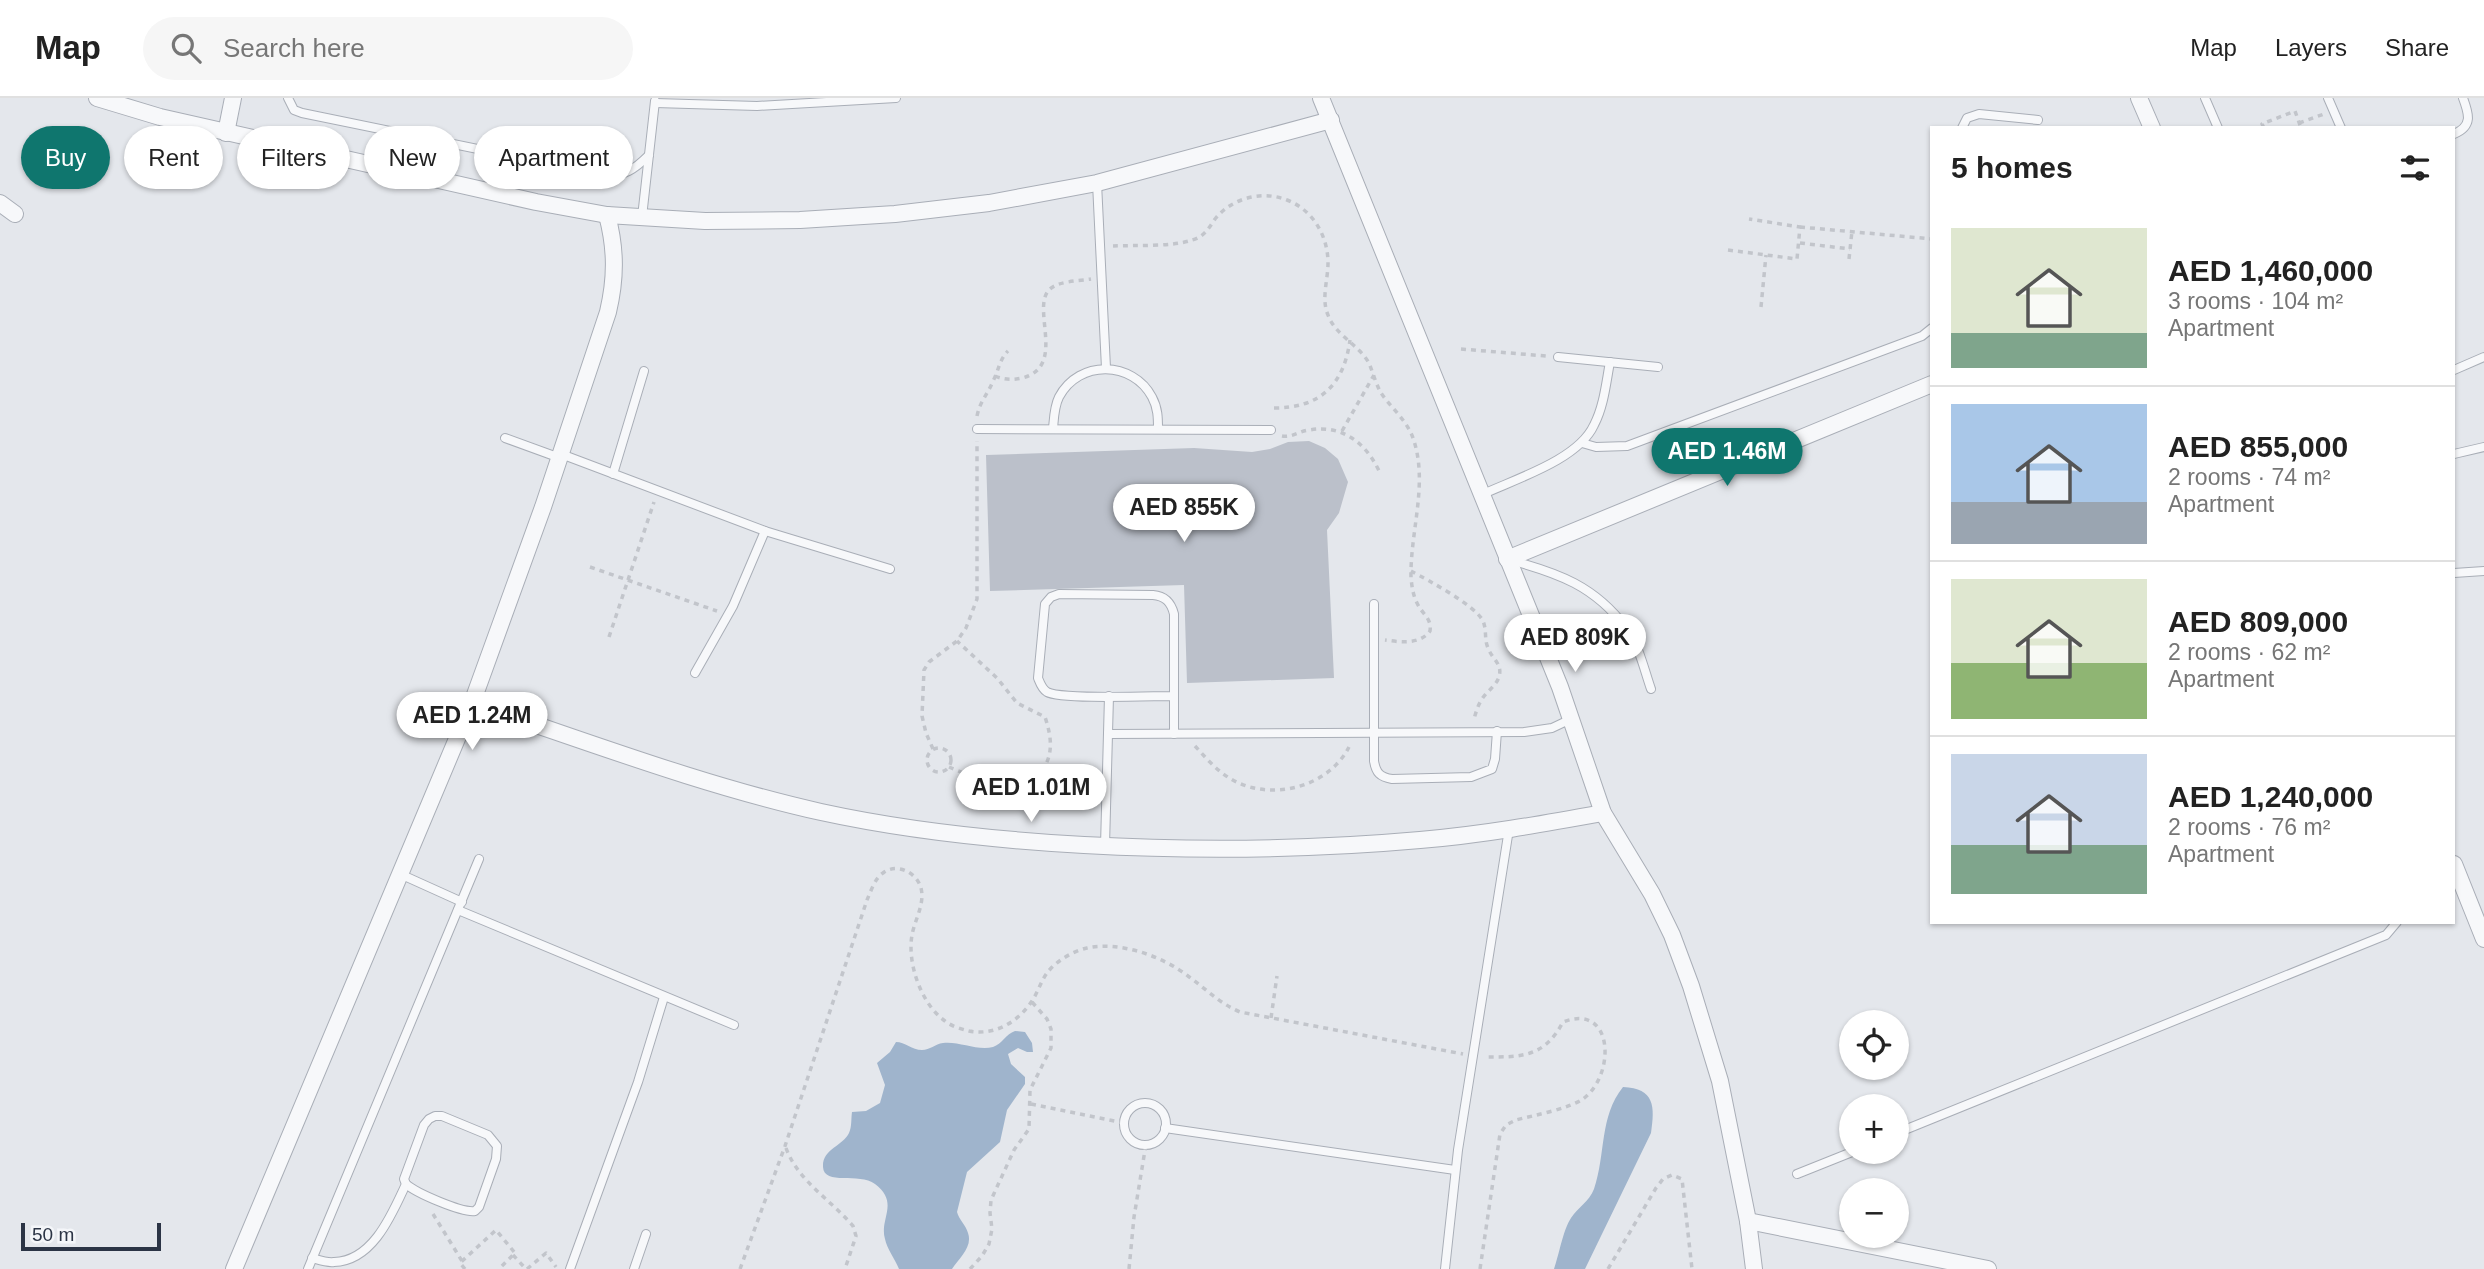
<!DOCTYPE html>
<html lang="en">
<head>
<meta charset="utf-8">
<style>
  :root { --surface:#fff; --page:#f6f6f6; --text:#222; --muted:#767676; --line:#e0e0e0; --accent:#0f766e }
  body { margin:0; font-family:Arial,sans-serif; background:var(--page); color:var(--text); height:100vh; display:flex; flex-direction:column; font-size:26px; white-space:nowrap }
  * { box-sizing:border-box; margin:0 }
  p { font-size:23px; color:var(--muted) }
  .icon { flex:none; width:38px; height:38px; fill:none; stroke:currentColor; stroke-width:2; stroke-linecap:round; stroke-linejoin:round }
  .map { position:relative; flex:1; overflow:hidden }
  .sheet { position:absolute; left:1930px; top:28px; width:525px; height:798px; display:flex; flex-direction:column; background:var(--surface); border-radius:0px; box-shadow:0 2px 5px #0004 }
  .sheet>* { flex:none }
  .guide { position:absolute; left:21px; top:28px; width:665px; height:63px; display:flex; gap:14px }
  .buttons { position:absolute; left:1839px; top:912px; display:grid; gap:14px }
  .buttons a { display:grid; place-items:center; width:70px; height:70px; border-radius:50%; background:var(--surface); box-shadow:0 2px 5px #0004; font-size:35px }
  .scale { position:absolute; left:21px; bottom:18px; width:140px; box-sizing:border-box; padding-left:7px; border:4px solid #2b3445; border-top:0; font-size:19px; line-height:24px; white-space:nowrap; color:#2b3445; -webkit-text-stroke:5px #f4f6f9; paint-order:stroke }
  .price { position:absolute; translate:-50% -60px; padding:0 16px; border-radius:24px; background:#fff; color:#222; font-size:23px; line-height:46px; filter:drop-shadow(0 2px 4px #0008) }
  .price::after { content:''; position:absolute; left:50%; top:42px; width:21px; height:16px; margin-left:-10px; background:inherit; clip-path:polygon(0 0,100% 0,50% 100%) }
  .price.active { background:var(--accent); color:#fff }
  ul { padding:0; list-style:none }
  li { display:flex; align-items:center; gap:21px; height:175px; padding:0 21px }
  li+li { border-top:2px solid var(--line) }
  li span { display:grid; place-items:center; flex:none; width:196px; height:140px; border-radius:0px; color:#555 }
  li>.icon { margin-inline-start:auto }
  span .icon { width:84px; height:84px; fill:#fffc; stroke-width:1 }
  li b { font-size:30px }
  h2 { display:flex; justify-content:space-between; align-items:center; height:84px; padding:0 21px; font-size:30px }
  .tag { padding:0 24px; border-radius:32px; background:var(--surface); box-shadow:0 2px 5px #0004; font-size:24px; line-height:63px }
  .tag.active { background:var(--accent); color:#fff }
  header { display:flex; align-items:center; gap:42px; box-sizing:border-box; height:98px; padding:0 35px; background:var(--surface); border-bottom:2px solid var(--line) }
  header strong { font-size:33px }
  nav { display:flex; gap:38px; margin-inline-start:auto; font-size:24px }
  .search { width:490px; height:63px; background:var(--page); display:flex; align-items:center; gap:18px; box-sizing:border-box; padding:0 24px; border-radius:38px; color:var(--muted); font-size:26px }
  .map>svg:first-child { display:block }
  .water { fill:#9fb4cc }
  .building { fill:#bbc0ca }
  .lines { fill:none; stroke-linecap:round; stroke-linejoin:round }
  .service-casing { stroke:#a9aeb7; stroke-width:10 }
  .minor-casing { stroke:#a9aeb7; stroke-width:18 }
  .path { stroke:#c2c5cb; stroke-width:3.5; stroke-dasharray:5 5; stroke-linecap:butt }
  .service { stroke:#f7f8fa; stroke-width:8 }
  .minor { stroke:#f7f8fa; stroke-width:16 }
</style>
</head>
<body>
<header>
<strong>Map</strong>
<div class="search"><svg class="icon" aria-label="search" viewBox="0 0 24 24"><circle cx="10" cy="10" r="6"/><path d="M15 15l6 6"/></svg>Search here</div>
<nav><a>Map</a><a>Layers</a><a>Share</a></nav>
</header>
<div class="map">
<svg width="2484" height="1171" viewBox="0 0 2484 1171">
  <rect width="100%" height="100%" fill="#e4e7ec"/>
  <g class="water">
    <path d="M1015,933L1025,934L1032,945L1033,954H1027L1018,950L1008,956L1011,966L1025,979V986L1007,1012L1000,1044L967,1074L957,1114C959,1122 966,1127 968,1135C973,1149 959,1160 952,1171H899C895,1161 887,1151 885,1141C879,1121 900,1105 875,1086C859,1074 824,1088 823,1069C822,1051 843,1048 849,1035C852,1029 851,1020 852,1014L866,1013L880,1005L885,987L877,965L890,954L896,944C905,944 912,952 922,952C930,952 935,946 943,945C959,943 977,953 993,949C1002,946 1006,936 1015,933Z"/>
    <path d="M1623,989C1655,990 1655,1009 1651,1035L1585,1171H1554C1559,1157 1563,1132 1571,1120C1578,1109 1589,1104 1594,1091C1606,1056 1599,1019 1623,989Z"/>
  </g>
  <polygon class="building" points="1309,343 1325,350 1338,361 1348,384 1339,415 1327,432 1334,580 1187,585 1184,487 990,493 986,357 1194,350 1252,354 1270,351 1288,344"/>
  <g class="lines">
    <g class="service-casing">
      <g id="service">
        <path d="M288,0L294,12L302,15L604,77C624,79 635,71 649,57"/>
        <polyline points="2205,0 2218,30"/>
        <polyline points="2328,0 2341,30"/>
        <polyline points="655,5 757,8 896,0"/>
        <polyline points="1962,30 1967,20 1979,16 2038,22"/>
        <path d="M2454,36C2473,28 2469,16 2463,0"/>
        <polyline points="1097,85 1106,270"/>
        <polyline points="642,119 655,3"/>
        <polyline points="1558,259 1658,269"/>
        <polyline points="2454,272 2484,259"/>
        <polyline points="977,331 1271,332"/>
        <path d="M1053,331C1054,320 1054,309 1059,299C1079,261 1133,263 1152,299C1158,310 1158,320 1158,331"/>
        <polyline points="505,340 560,360"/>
        <polyline points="1582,345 1596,349 1627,348 1922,238 1932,230"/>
        <polyline points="561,356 765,433 890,471"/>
        <polyline points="2454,356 2484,349"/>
        <polyline points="613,376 644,273"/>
        <path d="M1481,397C1515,381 1578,362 1594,327C1604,308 1606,285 1610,264"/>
        <path d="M1510,462C1558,475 1595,488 1626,530C1639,547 1644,571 1651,591"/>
        <polyline points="2454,475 2484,473"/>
        <path d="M1374,506V663C1376,675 1380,679 1392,681L1471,679L1492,671L1495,661L1497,633"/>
        <polyline points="695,575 733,508 765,433"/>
        <path d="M1174,598C1151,598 1062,602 1047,594C1042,591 1040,585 1038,580L1045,506L1051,499L1059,496L1153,497C1165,498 1171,504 1174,516V636"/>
        <polyline points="1108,636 1524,634 1552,630 1571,621"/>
        <polyline points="1105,748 1109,598"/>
        <polyline points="400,776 462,804"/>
        <polyline points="458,812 734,927"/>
        <circle cx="1145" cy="1026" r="21"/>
        <path d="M435,1018H442L488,1037L497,1048L496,1061L479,1109L475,1113C462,1115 416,1095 406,1086L404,1081L424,1027L429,1021Z"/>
        <polyline points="1165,1030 1455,1072"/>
        <polyline points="1897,1035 2386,837 2397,824"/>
        <polyline points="1797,1076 1852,1054"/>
        <path d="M312,1160C319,1162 327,1165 334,1164C373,1163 392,1116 406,1086"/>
        <polyline points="308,1171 479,761"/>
        <polyline points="570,1171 638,984 664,899"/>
        <polyline points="634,1171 646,1136"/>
        <polyline points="1445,1171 1458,1052 1509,731"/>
      </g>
    </g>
    <g class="minor-casing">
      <g id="minor">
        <polyline points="97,0 160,19 536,104 607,117 705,123 800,122 895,116 989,105 1097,85 1331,22"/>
        <polyline points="1321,0 1560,589 1603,715 1652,796 1672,837 1691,888 1720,983 1748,1123 1754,1171"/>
        <polyline points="2139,0 2152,30"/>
        <polyline points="226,35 233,0"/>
        <polyline points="0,105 15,116"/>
        <polyline points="1507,461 1932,286"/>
        <path d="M472,605C586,643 704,688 821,714C908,733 995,742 1084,747C1196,753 1308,752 1420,742C1481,737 1542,726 1603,715"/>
        <polyline points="2454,766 2484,841"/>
        <polyline points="1748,1123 1988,1171"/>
        <path d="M234,1171L472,605L543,409L608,214C616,180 616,151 607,117"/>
      </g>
    </g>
    <g class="path">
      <polyline points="2299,25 2324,16"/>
      <polyline points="2264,30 2262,26 2295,13 2301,30"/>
      <polyline points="1800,129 1932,141"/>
      <polyline points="1800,145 1850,151"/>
      <path d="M1113,148C1135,147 1173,149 1192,142C1204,139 1209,130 1215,121C1232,100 1262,92 1287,102C1313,112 1328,138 1328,165C1328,182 1321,201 1328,217C1335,237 1358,246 1369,265C1373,275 1376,286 1381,295C1392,311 1408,323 1414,343C1428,387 1410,434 1411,480C1412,489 1413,497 1417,505C1422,516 1432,520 1430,533C1420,547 1400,544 1385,542"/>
      <polyline points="1728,152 1797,161 1800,129 1749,121"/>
      <polyline points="1849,161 1852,133"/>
      <polyline points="1761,209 1766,157"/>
      <polyline points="1461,251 1546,258"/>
      <path d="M995,278C1004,282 1013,282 1022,280C1067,269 1031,211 1049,192C1057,183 1079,183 1091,181"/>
      <path d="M1274,310C1320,310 1344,287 1350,242"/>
      <path d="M977,318C980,303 988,296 993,283C999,272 999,262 1008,253"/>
      <polyline points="1342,333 1374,277"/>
      <path d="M1282,338C1292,340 1299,333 1309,332C1343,326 1367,346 1380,375"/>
      <polyline points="590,469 717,513"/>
      <path d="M1411,473C1428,482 1476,508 1483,523C1487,532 1484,541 1488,550C1492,561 1503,566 1499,579C1496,588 1487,593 1482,601C1478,607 1476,614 1474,621"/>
      <polyline points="609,539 654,404"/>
      <path d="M1195,648C1206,660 1217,673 1231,681C1270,704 1328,690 1349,649"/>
      <circle cx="939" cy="662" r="12"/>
      <polyline points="933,651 926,635 922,618 924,572 929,564 957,543 966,530 977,501 977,343"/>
      <path d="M949,669C976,680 1021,702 1043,671C1054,655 1051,637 1045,619L1017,605L997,580L957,543"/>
      <polyline points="1271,920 1277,878"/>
      <polyline points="1031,1006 1124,1025"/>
      <path d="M786,1050C798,1083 831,1102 853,1128L856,1138L845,1171"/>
      <polyline points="433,1116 462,1163"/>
      <polyline points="513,1157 526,1171"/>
      <polyline points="465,1171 460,1165 496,1132 515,1155 499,1171"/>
      <polyline points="527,1171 546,1155 556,1169"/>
      <path d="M740,1171L785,1048L867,802C871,793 875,780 883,775C897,764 917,775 921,790C925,806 915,821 912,837C907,865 921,906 945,923C951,928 961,931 969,933C995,938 1018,924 1032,903C1038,894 1041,883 1047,875C1056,863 1073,853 1087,850C1120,843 1162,858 1188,878C1206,891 1219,905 1240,914L1463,956"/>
      <polyline points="970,1171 982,1158 989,1146 992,1131 990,1115 991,1102 1014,1052 1029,1031 1030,992 1051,950 1051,931 1047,921 1032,904"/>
      <polyline points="1129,1171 1134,1119 1146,1046"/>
      <path d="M1480,1171L1500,1036L1506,1027L1516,1022C1535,1017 1568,1011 1583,1001C1616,977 1614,904 1563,924C1544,960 1521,959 1484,959"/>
      <polyline points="1608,1171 1656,1090 1663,1081 1672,1077 1682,1081 1692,1171"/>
    </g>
    <use href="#service" class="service"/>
    <use href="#minor" class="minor"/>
  </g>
</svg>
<div class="buttons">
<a><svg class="icon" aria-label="locate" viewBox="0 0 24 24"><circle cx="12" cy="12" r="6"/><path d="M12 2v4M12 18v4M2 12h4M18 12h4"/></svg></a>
<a>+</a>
<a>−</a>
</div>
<div class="scale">50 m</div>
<b class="price active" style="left:1727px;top:390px">AED 1.46M</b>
<b class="price" style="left:1184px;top:446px">AED 855K</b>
<b class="price" style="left:1575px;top:576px">AED 809K</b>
<b class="price" style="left:472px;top:654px">AED 1.24M</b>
<b class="price" style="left:1031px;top:726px">AED 1.01M</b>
<div class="guide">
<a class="tag active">Buy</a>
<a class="tag">Rent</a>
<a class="tag">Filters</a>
<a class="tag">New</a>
<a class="tag">Apartment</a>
</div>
<section class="sheet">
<h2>5 homes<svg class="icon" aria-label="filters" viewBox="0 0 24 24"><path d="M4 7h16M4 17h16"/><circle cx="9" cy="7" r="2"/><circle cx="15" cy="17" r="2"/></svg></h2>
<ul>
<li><span style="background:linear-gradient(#dfe7d0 75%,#7fa58c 0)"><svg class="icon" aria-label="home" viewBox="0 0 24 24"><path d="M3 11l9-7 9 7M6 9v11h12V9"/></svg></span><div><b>AED 1,460,000</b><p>3 rooms · 104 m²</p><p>Apartment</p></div></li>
<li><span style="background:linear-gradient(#a9c7e8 70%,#9aa5b1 0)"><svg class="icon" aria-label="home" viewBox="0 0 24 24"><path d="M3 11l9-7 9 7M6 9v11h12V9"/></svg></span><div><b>AED 855,000</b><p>2 rooms · 74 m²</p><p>Apartment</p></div></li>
<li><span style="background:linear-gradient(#dfe7d0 60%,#8fb573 0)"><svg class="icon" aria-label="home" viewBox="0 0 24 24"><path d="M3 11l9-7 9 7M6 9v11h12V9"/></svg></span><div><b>AED 809,000</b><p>2 rooms · 62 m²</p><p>Apartment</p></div></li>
<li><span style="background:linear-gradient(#c9d6e8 65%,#7fa58c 0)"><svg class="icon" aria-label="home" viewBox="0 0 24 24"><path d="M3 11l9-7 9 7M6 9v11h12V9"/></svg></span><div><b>AED 1,240,000</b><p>2 rooms · 76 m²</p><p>Apartment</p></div></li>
</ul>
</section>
</div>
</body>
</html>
